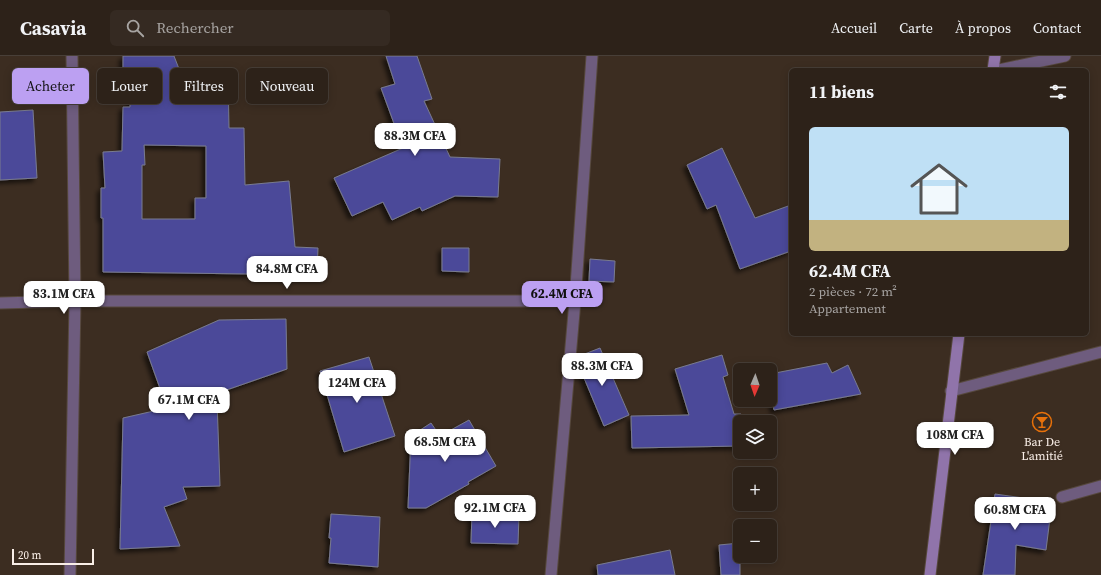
<!DOCTYPE html>
<html lang="fr">
<head>
<meta charset="utf-8">
<style>
  :root { --surface:#2d2219; --page:#352a22; --text:#f1f3f6; --muted:#a7a4a2; --line:#483f38; --accent:#bca0f2 }
  body { margin:0; font-family:"Source Serif 4",serif; background:var(--page); color:var(--text); height:100vh; display:flex; flex-direction:column; font-size:15px; white-space:nowrap }
  * { box-sizing:border-box; margin:0 }
  p { font-size:13px; color:var(--muted) }
  .icon { flex:none; width:22px; height:22px; fill:none; stroke:currentColor; stroke-width:2; stroke-linecap:round; stroke-linejoin:round }
  .map { position:relative; flex:1; overflow:hidden }
  .sheet { position:absolute; left:789px; top:12px; width:300px; height:268px; display:flex; flex-direction:column; background:var(--surface); border-radius:6px; box-shadow:0 2px 10px #0003,0 0 0 1px var(--line) }
  .sheet>* { flex:none }
  .hud { position:absolute; left:12px; top:12px; width:380px; height:36px; display:flex; gap:8px }
  .needle { width:26px; rotate:182deg }
  .tools { position:absolute; left:733px; top:307px; display:grid; gap:8px }
  .tools a { display:grid; place-items:center; width:44px; height:44px; border-radius:6px; background:var(--surface); box-shadow:0 2px 10px #0003,0 0 0 1px var(--line); font-size:20px }
  .scale { position:absolute; left:12px; bottom:10px; width:82px; box-sizing:border-box; padding-left:4px; border:2px solid #f9eee7; border-top:0; font-size:11px; line-height:14px; white-space:nowrap; color:#f9eee7; -webkit-text-stroke:3px #3c2d21; paint-order:stroke }
  .price { position:absolute; translate:-50% -34px; padding:0 9px; border-radius:8px; background:#fff; color:#222; font-size:13px; line-height:26px; filter:drop-shadow(0 1px 2px #0008) }
  .price::after { content:''; position:absolute; left:50%; top:24px; width:12px; height:9px; margin-left:-6px; background:inherit; clip-path:polygon(0 0,100% 0,50% 100%) }
  .price.current { background:var(--accent); color:#111 }
  ul { padding:0; list-style:none }
  li { display:grid; align-content:center; gap:8px; height:212px; padding:0 20px }
  li+li { border-top:1px solid var(--line) }
  li span { display:grid; place-items:center; height:124px; border-radius:6px; color:#555 }
  li>.icon { margin-inline-start:auto }
  span .icon { width:72px; height:72px; fill:#fffc; stroke-width:1 }
  li b { font-size:17px }
  h2 { display:flex; justify-content:space-between; align-items:center; height:48px; padding:0 20px; font-size:17px }
  .chip { padding:0 14px; border-radius:6px; background:var(--surface); box-shadow:0 2px 10px #0003,0 0 0 1px var(--line); font-size:14px; line-height:36px }
  .chip.current { background:var(--accent); color:#111 }
  header { display:flex; align-items:center; gap:24px; box-sizing:border-box; height:56px; padding:0 20px; background:var(--surface); border-bottom:1px solid var(--line) }
  header strong { font-size:19px }
  nav { display:flex; gap:22px; margin-inline-start:auto; font-size:14px }
  .search { width:280px; height:36px; background:var(--page); display:flex; align-items:center; gap:10px; box-sizing:border-box; padding:0 14px; border-radius:6px; color:var(--muted); font-size:15px }
  .map>svg:first-child { display:block }
  .building { fill:#4c4a99; stroke:#797b8f; fill-rule:evenodd; filter:url(#shadow) }
  .lines { fill:none; stroke-linecap:round; stroke-linejoin:round }
  .minor-casing { stroke:#56483d; stroke-width:13 }
  .secondary-casing { stroke:#56483d; stroke-width:13 }
  .minor { stroke:#6e5c7e; stroke-width:11 }
  .secondary { stroke:#9074aa; stroke-width:11 }
  .labels { text-anchor:middle; dominant-baseline:central; stroke-width:3.5; stroke-linejoin:round; paint-order:stroke }
  .poi-label { font-size:12px; fill:#f9eee7; stroke:#3c2d21 }
</style>
</head>
<body>
<header>
<strong>Casavia</strong>
<div class="search"><svg class="icon" aria-label="search" viewBox="0 0 24 24"><circle cx="10" cy="10" r="6"/><path d="M15 15l6 6"/></svg>Rechercher</div>
<nav><a>Accueil</a><a>Carte</a><a>À propos</a><a>Contact</a></nav>
</header>
<div class="map">
<svg width="1101" height="519" viewBox="0 0 1101 519">
  <defs>
    <filter id="shadow"><feDropShadow dx="-3.5" dy="3.5" stdDeviation="2" flood-color="#0009"/></filter>
  </defs>
  <rect width="100%" height="100%" fill="#3c2d21"/>
  <g class="building">
    <path d="M123,0H174L181,18H228L229,72H244L245,129L289,125L295,191L318,192L317,217L250,216V218L103,216V162H101V132H105L103,96L122,95L123,51H130L131,22H123ZM144,89L206,90V142H195V163H142V109H145Z"/>
    <polygon points="386,0 417,0 432,43 424,45 450,101 500,103 498,141 455,140 422,155 420,151 392,164 383,146 352,160 334,122 403,92 381,32 395,28"/>
    <polygon points="33,54 37,122 0,124 0,56"/>
    <polygon points="722,92 755,162 791,149 791,195 740,213 716,149 707,153 687,109"/>
    <polygon points="442,192 469,192 469,216 442,215"/>
    <polygon points="590,203 615,205 614,226 589,225"/>
    <polygon points="286,263 287,313 215,338 217,344 220,430 183,431 187,443 164,451 180,490 120,493 123,362 167,352 147,296 219,264"/>
    <polygon points="600,292 629,359 604,370 577,305 577,301"/>
    <polygon points="722,299 728,319 723,321 734,358 741,358 744,366 740,366 740,390 632,392 631,360 689,359 675,313"/>
    <polygon points="369,301 395,380 344,396 320,315"/>
    <polygon points="827,307 832,317 848,309 861,338 774,354 770,330 770,318"/>
    <polygon points="469,364 496,410 468,426 469,428 426,452 408,452 411,380 431,367 440,380"/>
    <polygon points="995,438 1052,446 1046,494 1016,489 1015,519 983,519"/>
    <polygon points="472,457 519,459 518,488 471,487"/>
    <polygon points="331,458 380,461 378,511 329,507 331,482 329,482"/>
    <polygon points="740,487 740,519 721,519 719,489"/>
    <polygon points="670,494 675,519 598,519 597,509"/>
  </g>
  <g class="lines">
    <g class="minor-casing">
      <g id="minor">
        <polyline points="999,14 1065,0"/>
        <polyline points="0,247 75,245 575,245"/>
        <polyline points="951,335 1101,296"/>
        <polyline points="1062,441 1101,430"/>
        <polyline points="70,519 75,245 72,0"/>
        <polyline points="551,519 575,245 592,0"/>
      </g>
    </g>
    <g class="secondary-casing">
      <g id="secondary">
        <polyline points="993,14 995,0"/>
        <polyline points="930,519 959,278"/>
      </g>
    </g>
    <use href="#minor" class="minor"/>
    <use href="#secondary" class="secondary"/>
  </g>
  <defs>
    <g id="bar-ring" transform="scale(1)"><circle r="9.5" fill="#3c2d21" stroke="#e8710a" stroke-width="1.5"/><path d="M-6-5H6L.8 .8V4.5H3.5V6h-7V4.5H-.8V.8Z" fill="#e8710a"/></g>
  </defs>
  <g fill-rule="evenodd">
    <use href="#bar-ring" x="1042" y="366"/>
  </g>
  <g class="labels">
    <g class="poi-label">
      <text x="1042" y="386">Bar De<tspan x="1042" dy="14">L'amitié</tspan></text>
    </g>
  </g>
</svg>
<div class="tools">
<a><svg class="needle" viewBox="-14 -14 28 28"><path d="M0-13l5 13h-10z" fill="#e53935"/><path d="M0 13l5-13h-10z" fill="#a7a4a2"/></svg></a>
<a><svg class="icon" aria-label="layers" viewBox="0 0 24 24"><path d="M12 4l9 5-9 5-9-5zM3 14l9 5 9-5"/></svg></a>
<a>+</a>
<a>−</a>
</div>
<div class="scale">20 m</div>
<b class="price" style="left:415px;top:101px">88.3M CFA</b>
<b class="price" style="left:287px;top:234px">84.8M CFA</b>
<b class="price" style="left:64px;top:259px">83.1M CFA</b>
<b class="price current" style="left:562px;top:259px">62.4M CFA</b>
<b class="price" style="left:602px;top:331px">88.3M CFA</b>
<b class="price" style="left:357px;top:348px">124M CFA</b>
<b class="price" style="left:189px;top:365px">67.1M CFA</b>
<b class="price" style="left:955px;top:400px">108M CFA</b>
<b class="price" style="left:445px;top:407px">68.5M CFA</b>
<b class="price" style="left:495px;top:473px">92.1M CFA</b>
<b class="price" style="left:1015px;top:475px">60.8M CFA</b>
<div class="hud">
<a class="chip current">Acheter</a>
<a class="chip">Louer</a>
<a class="chip">Filtres</a>
<a class="chip">Nouveau</a>
</div>
<section class="sheet">
<h2>11 biens<svg class="icon" aria-label="filters" viewBox="0 0 24 24"><path d="M4 7h16M4 17h16"/><circle cx="9" cy="7" r="2"/><circle cx="15" cy="17" r="2"/></svg></h2>
<ul>
<li><span style="background:linear-gradient(#bfe0f5 75%,#c2b280 0)"><svg class="icon" aria-label="home" viewBox="0 0 24 24"><path d="M3 11l9-7 9 7M6 9v11h12V9"/></svg></span><div><b>62.4M CFA</b><p>2 pièces · 72 m²</p><p>Appartement</p></div></li>
</ul>
</section>
</div>
</body>
</html>
